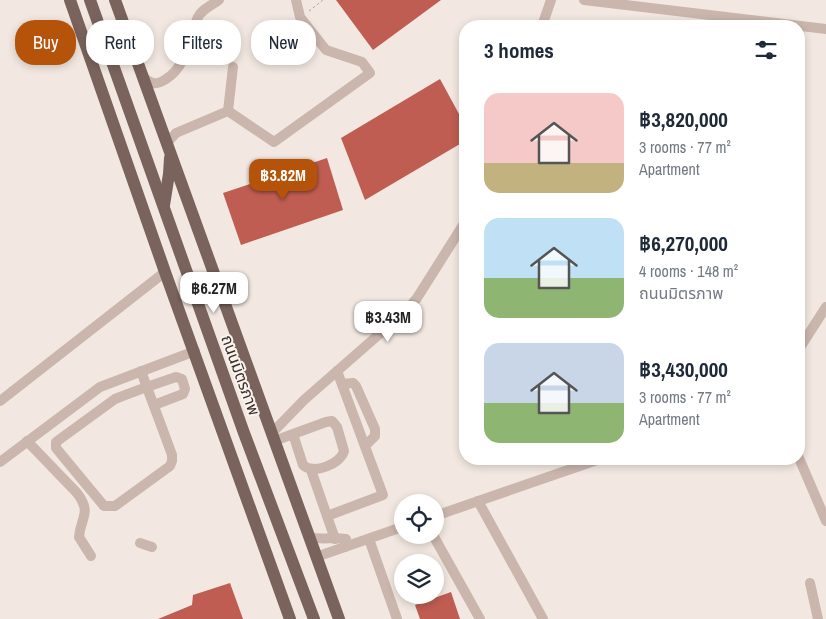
<!DOCTYPE html>
<html lang="en">
<head>
<meta charset="utf-8">
<style>
  :root { --surface:#fff; --page:#f6f6f7; --text:#1f2937; --muted:#747a83; --accent:#b45309 }
  body { margin:0; font-family:"Archivo Narrow","Noto Sans Thai",sans-serif; background:var(--page); color:var(--text); height:100vh; display:flex; flex-direction:column; font-size:19px; white-space:nowrap }
  * { box-sizing:border-box; margin:0 }
  p { font-size:16px; color:var(--muted) }
  .icon { flex:none; width:28px; height:28px; fill:none; stroke:currentColor; stroke-width:2; stroke-linecap:round; stroke-linejoin:round }
  .map { position:relative; flex:1; overflow:hidden }
  .drawer { position:absolute; left:459px; top:20px; width:346px; height:445px; display:flex; flex-direction:column; background:var(--surface); border-radius:20px; box-shadow:0 2px 8px #0003 }
  .drawer>* { flex:none }
  .hud { position:absolute; left:15px; top:20px; width:369px; height:45px; display:flex; gap:10px }
  .tools { position:absolute; left:394px; top:494px; display:grid; gap:10px }
  .tools a { display:grid; place-items:center; width:50px; height:50px; border-radius:50%; background:var(--surface); box-shadow:0 2px 8px #0003; font-size:25px }
  .price { position:absolute; translate:-50% -42px; padding:0 11px; border-radius:10px; background:#fff; color:#222; font-size:16px; line-height:32px; filter:drop-shadow(0 1px 2px #0008) }
  .price::after { content:''; position:absolute; left:50%; top:30px; width:15px; height:11px; margin-left:-8px; background:inherit; clip-path:polygon(0 0,100% 0,50% 100%) }
  .price.current { background:var(--accent); color:#fff }
  ul { padding:0; list-style:none }
  li { display:flex; align-items:center; gap:15px; height:125px; padding:0 25px }
  li span { display:grid; place-items:center; flex:none; width:140px; height:100px; border-radius:15px; color:#555 }
  li>.icon { margin-inline-start:auto }
  span .icon { width:60px; height:60px; fill:#fffc; stroke-width:1 }
  li b { font-size:21px }
  h2 { display:flex; justify-content:space-between; align-items:center; height:60px; padding:0 25px; font-size:21px }
  .pill { padding:0 18px; border-radius:20px; background:var(--surface); box-shadow:0 2px 8px #0003; font-size:18px; line-height:45px }
  .pill.current { background:var(--accent); color:#fff }
  .map>svg:first-child { display:block }
  .building { fill:#bf5d52 }
  .lines { fill:none; stroke-linecap:round; stroke-linejoin:round }
  .path { stroke:#b6a097; stroke-width:1; stroke-dasharray:2.5 2.5; stroke-linecap:butt }
  .minor { stroke:#cab6ad; stroke-width:10 }
  .major { stroke:#7a635d; stroke-width:12 }
  .labels { text-anchor:middle; dominant-baseline:central; stroke-width:4; stroke-linejoin:round; paint-order:stroke }
  .street-label { font-size:16px; fill:#392e2b; stroke:#faf2ed }
</style>
</head>
<body>
<div class="map">
<svg width="826" height="619" viewBox="0 0 826 619">
  <rect width="100%" height="100%" fill="#f2e8e1"/>
  <g class="building">
    <polygon points="336,0 441,0 373,50"/>
    <polygon points="440,79 465,125 465,141 365,200 341,138"/>
    <polygon points="327,158 343,210 241,245 223,193"/>
    <polygon points="230,583 243,619 158,619 192,605 193,595"/>
    <polygon points="451,592 460,619 420,619 415,605"/>
  </g>
  <g class="lines">
    <polyline class="path" points="309,11 323,0"/>
    <g class="minor">
      <polyline points="584,0 826,29"/>
      <polyline points="542,26 551,0"/>
      <path d="M142,76C151,84 156,86 166,79C188,65 188,39 198,17C201,10 212,5 219,0"/>
      <polyline points="228,111 233,67"/>
      <polyline points="167,143 176,133 228,111 274,142 370,73 362,62 326,50 300,17 296,0"/>
      <polyline points="799,349 826,307"/>
      <path d="M141,371C151,399 162,427 172,455V461L170,466L115,506H104L56,448V442L115,399C135,391 155,384 176,377L182,379L185,389L183,394L154,405"/>
      <polyline points="342,384 353,383 356,386 375,429 375,436 365,446"/>
      <polyline points="0,401 165,272"/>
      <polyline points="272,433 304,400 408,309 417,298 465,222"/>
      <path d="M27,441L77,493C92,513 81,516 79,537L91,556"/>
      <path d="M274,441L326,422L332,421L337,427L344,451C341,464 313,475 303,465L293,434"/>
      <polyline points="799,458 826,521"/>
      <polyline points="0,462 100,387 195,351"/>
      <polyline points="311,470 335,539"/>
      <polyline points="478,501 543,619"/>
      <polyline points="327,516 383,495 337,371"/>
      <polyline points="435,516 600,459"/>
      <polyline points="433,535 480,619"/>
      <path d="M309,537C321,540 334,537 346,539L345,547"/>
      <polyline points="369,539 397,619"/>
      <polyline points="140,543 152,547"/>
      <polyline points="316,557 402,527"/>
      <polyline points="810,583 818,619"/>
    </g>
    <g class="major">
      <polyline points="70,0 165,272 290,619"/>
      <polyline points="90,0 244,433 314,619"/>
      <polyline points="115,0 339,619"/>
      <polyline points="164,205 169,174 170,158"/>
    </g>
  </g>
  <g class="labels">
    <g class="street-label">
      <text transform="translate(241 375) rotate(70)">ถนนมิตรภาพ</text>
    </g>
  </g>
</svg>
<div class="tools">
<a><svg class="icon" aria-label="locate" viewBox="0 0 24 24"><circle cx="12" cy="12" r="6"/><path d="M12 2v4M12 18v4M2 12h4M18 12h4"/></svg></a>
<a><svg class="icon" aria-label="layers" viewBox="0 0 24 24"><path d="M12 4l9 5-9 5-9-5zM3 14l9 5 9-5"/></svg></a>
</div>
<b class="price current" style="left:283px;top:201px">฿3.82M</b>
<b class="price" style="left:214px;top:314px">฿6.27M</b>
<b class="price" style="left:388px;top:343px">฿3.43M</b>
<div class="hud">
<a class="pill current">Buy</a>
<a class="pill">Rent</a>
<a class="pill">Filters</a>
<a class="pill">New</a>
</div>
<section class="drawer">
<h2>3 homes<svg class="icon" aria-label="filters" viewBox="0 0 24 24"><path d="M4 7h16M4 17h16"/><circle cx="9" cy="7" r="2"/><circle cx="15" cy="17" r="2"/></svg></h2>
<ul>
<li><span style="background:linear-gradient(#f6c9c9 70%,#c2b280 0)"><svg class="icon" aria-label="home" viewBox="0 0 24 24"><path d="M3 11l9-7 9 7M6 9v11h12V9"/></svg></span><div><b>฿3,820,000</b><p>3 rooms · 77 m²</p><p>Apartment</p></div></li>
<li><span style="background:linear-gradient(#bfe0f5 60%,#8fb573 0)"><svg class="icon" aria-label="home" viewBox="0 0 24 24"><path d="M3 11l9-7 9 7M6 9v11h12V9"/></svg></span><div><b>฿6,270,000</b><p>4 rooms · 148 m²</p><p>ถนนมิตรภาพ</p></div></li>
<li><span style="background:linear-gradient(#c9d6e8 60%,#8fb573 0)"><svg class="icon" aria-label="home" viewBox="0 0 24 24"><path d="M3 11l9-7 9 7M6 9v11h12V9"/></svg></span><div><b>฿3,430,000</b><p>3 rooms · 77 m²</p><p>Apartment</p></div></li>
</ul>
</section>
</div>
</body>
</html>
